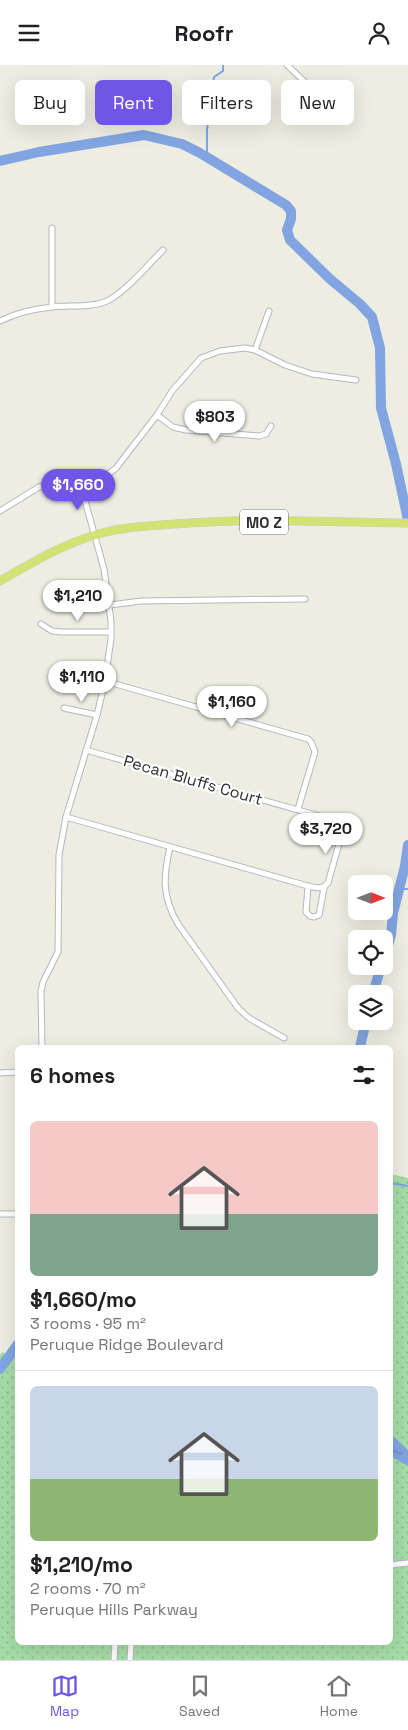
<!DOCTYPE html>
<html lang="en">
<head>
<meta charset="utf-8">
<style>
  :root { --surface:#fff; --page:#f2f2f2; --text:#202124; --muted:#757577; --line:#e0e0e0; --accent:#7156e6 }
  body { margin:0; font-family:"Space Grotesk",sans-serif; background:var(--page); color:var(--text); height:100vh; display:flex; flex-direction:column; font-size:19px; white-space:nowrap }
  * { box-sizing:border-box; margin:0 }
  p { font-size:16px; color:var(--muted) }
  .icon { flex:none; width:28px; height:28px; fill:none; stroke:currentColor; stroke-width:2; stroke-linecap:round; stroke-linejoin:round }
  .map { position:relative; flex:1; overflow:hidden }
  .details { position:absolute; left:15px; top:980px; width:378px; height:600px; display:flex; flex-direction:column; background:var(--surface); border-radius:8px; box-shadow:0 5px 20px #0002 }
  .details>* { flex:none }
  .hud { position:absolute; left:15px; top:15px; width:379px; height:45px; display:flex; gap:10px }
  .needle { width:32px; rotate:90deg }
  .buttons { position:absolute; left:348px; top:810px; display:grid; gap:10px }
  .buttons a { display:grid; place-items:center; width:45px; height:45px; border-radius:8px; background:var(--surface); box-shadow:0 5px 20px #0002; font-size:25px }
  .price { position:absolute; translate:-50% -42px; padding:0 11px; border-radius:18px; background:#fff; color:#222; font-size:16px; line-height:32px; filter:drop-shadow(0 1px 2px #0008) }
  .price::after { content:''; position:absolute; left:50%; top:30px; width:15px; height:11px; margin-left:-8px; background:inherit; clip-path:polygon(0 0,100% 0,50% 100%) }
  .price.selected { background:var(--accent); color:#fff }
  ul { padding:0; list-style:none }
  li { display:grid; align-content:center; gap:10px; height:265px; padding:0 15px }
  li+li { border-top:1px solid var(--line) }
  li span { display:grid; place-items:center; height:155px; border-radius:8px; color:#555 }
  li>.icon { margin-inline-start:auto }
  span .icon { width:90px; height:90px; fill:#fffc; stroke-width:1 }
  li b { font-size:21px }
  h2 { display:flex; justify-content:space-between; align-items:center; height:60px; padding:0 15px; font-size:21px }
  .chip { padding:0 18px; border-radius:8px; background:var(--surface); box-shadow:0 5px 20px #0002; font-size:18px; line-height:45px }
  .chip.selected { background:var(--accent); color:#fff }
  header { display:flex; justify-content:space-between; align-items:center; height:65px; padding:0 15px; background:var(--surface); font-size:22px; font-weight:600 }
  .menu { display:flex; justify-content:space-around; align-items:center; height:70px; border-top:1px solid var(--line); background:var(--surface); font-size:14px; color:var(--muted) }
  .menu a { display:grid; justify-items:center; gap:2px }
  .menu .selected { color:var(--accent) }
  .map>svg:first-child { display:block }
  .park { fill:url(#park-dots) }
  .water { fill:url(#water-ripples) }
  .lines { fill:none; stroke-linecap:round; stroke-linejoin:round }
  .stream { stroke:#82a5e2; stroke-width:2 }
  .river { stroke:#82a5e2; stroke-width:10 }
  .street-casing { stroke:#b8b6c0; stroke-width:7 }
  .primary-casing { stroke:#cdcdcd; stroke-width:9 }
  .street { stroke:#fff; stroke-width:5 }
  .primary { stroke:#d3e273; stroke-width:8 }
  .labels { text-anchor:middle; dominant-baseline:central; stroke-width:4.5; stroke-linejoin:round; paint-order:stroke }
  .shield { fill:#fff; stroke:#6d6d6d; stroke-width:1 }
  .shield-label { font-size:15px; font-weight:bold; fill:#2e2e2e }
  .street-label { font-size:16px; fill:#2e2e2e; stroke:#fff }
</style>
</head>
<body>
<header><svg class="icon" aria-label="menu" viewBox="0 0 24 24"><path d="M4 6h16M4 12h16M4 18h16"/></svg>Roofr<svg class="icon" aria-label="person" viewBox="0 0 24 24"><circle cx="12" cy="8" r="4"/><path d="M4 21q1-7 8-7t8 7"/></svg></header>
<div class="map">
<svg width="408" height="1595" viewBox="0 0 408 1595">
  <defs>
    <pattern id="park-dots" width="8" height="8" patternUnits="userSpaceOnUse" patternTransform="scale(1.25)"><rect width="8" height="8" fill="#a6dda7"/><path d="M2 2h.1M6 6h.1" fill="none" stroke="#8fbe90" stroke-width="1.8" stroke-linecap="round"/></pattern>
    <pattern id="water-ripples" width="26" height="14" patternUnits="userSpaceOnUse" patternTransform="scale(1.25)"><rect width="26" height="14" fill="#82a5e2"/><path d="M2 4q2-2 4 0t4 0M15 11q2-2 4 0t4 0" fill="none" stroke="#6b87b8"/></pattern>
  </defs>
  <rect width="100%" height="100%" fill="#edede2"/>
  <polygon class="park" points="390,1109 408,1113 408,1595 0,1595 0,1290 2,1287 17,1293 18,1578 390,1578"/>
  <polygon class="water" points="390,1368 408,1385 408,1401 390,1391"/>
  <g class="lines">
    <g class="stream">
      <polyline points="207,91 207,65 214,12 223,6 223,0"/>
      <polyline points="399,824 408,824"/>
      <polyline points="390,1118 408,1121"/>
    </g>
    <g class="river">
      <polyline points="0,96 39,87 144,70 182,79 200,88 286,140 291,146 291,154 287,165 290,175 330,214 360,239 372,252 380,283 381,343 396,399 408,455"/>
      <polyline points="384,894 391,870 393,848 405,801 408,780"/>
      <polyline points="373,929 381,901"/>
      <polyline points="360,982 366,956"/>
      <polyline points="0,1304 18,1279"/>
    </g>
    <g class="street-casing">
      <g id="street">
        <polyline points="287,0 328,39"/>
        <polyline points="52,242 52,163"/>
        <path d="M0,256C16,248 34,244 52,242C68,240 95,243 109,235C128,224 147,201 163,185"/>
        <polyline points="255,285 269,246"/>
        <polyline points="157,350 173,362 186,365 259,371 266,369 271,361"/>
        <polyline points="0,446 39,422 65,416 91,418 98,416 107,410 116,403 157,350 172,326 201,293 220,286 245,283 255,285 285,300 312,309 356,315"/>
        <polyline points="110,540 141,536 305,534"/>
        <polyline points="41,559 52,566 61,567 111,567"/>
        <polyline points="105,616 308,674 311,677 315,687 298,744"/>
        <polyline points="64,643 97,650"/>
        <path d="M66,752L308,821C317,823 322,825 328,818L342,768V762L337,756L86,685"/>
        <path d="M170,782C163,812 162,832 178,859L238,943L249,953L284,973"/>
        <polyline points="308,821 306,847 310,851 314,852 319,850 324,823"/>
        <polyline points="42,982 41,926 43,917 58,887 59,790 66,752 97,650 105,616 111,574 111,556 104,504 80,418"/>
        <polyline points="0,1008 18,1007"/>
        <polyline points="0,1149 18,1149"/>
        <polyline points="390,1500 408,1498"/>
        <polyline points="114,1595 115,1578"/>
        <polyline points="130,1595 131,1578"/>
      </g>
    </g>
    <g class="primary-casing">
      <path id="primary" d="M0,516C30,499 59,481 92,471C118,462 148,461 175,459C253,453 331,457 408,458"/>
    </g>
    <use href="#street" class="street"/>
    <use href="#primary" class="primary"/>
  </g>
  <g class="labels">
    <rect class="shield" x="240" y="444.5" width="48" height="25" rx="4"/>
    <g class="shield-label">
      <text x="264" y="457">MO Z</text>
    </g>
    <g class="street-label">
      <text transform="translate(193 715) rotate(16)">Pecan Bluffs Court</text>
    </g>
  </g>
</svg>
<div class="buttons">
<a><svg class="needle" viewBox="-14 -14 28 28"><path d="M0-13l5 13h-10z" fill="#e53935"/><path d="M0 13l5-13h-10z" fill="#757577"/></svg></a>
<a><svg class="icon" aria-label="locate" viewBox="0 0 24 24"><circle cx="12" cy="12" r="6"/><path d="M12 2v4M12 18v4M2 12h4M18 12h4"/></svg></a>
<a><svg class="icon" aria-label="layers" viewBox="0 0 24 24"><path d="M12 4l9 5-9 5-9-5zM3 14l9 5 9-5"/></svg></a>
</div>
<b class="price" style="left:215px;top:378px">$803</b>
<b class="price selected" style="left:78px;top:446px">$1,660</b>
<b class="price" style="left:78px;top:557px">$1,210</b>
<b class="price" style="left:82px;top:638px">$1,110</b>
<b class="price" style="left:232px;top:663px">$1,160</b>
<b class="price" style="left:326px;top:790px">$3,720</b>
<div class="hud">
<a class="chip">Buy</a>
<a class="chip selected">Rent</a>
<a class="chip">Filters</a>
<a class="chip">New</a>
</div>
<section class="details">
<h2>6 homes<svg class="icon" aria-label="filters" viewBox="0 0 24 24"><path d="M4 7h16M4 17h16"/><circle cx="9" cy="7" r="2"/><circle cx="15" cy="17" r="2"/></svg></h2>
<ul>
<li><span style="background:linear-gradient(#f6c9c9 60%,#7fa58c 0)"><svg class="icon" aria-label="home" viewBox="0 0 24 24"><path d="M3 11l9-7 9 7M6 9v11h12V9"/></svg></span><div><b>$1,660/mo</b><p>3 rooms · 95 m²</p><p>Peruque Ridge Boulevard</p></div></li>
<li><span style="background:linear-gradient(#c9d6e8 60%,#8fb573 0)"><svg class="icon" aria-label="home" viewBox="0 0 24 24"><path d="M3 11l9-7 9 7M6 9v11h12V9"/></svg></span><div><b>$1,210/mo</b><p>2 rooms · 70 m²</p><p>Peruque Hills Parkway</p></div></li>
</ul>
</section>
</div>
<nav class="menu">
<a class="selected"><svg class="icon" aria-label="map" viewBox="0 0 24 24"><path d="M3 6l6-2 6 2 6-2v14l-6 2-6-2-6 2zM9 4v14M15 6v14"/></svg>Map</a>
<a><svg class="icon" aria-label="saved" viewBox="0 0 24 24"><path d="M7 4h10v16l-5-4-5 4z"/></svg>Saved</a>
<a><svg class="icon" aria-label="home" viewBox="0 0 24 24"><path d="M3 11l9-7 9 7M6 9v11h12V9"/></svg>Home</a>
</nav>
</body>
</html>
